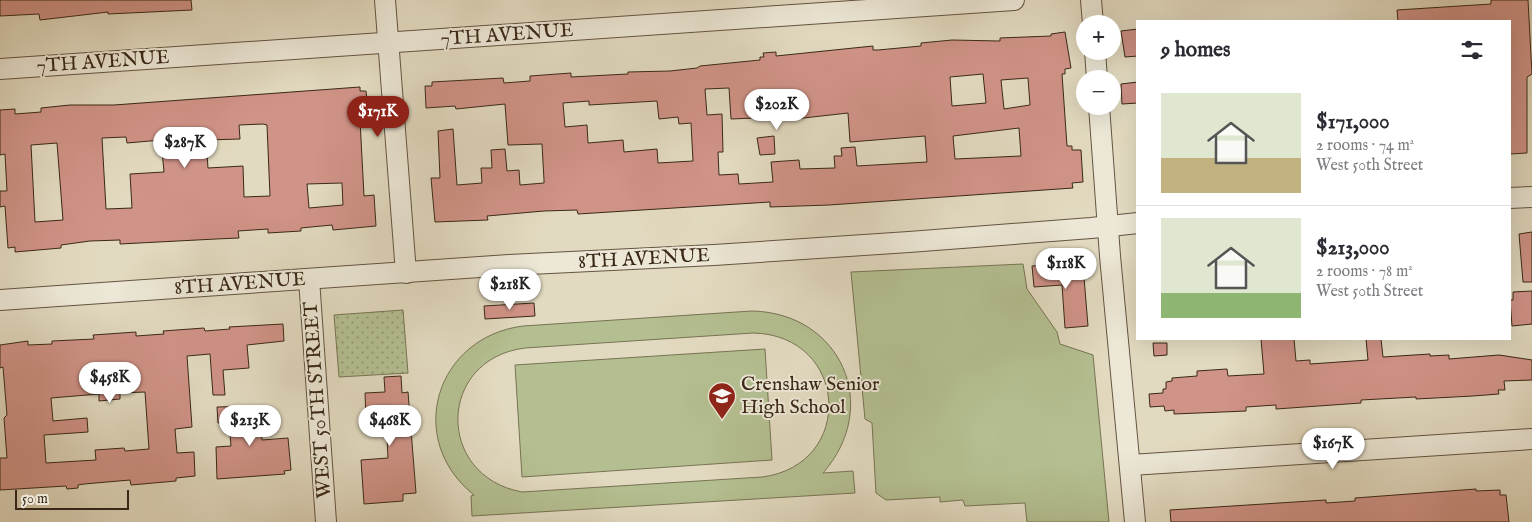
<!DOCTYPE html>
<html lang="en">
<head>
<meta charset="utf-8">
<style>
  :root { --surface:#fff; --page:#f7f7f7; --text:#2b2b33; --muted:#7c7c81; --line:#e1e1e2; --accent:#8f2418 }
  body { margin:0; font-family:"IM FELL English",serif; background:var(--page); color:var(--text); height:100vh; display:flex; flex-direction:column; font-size:19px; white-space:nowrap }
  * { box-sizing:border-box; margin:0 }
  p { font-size:16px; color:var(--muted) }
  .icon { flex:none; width:28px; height:28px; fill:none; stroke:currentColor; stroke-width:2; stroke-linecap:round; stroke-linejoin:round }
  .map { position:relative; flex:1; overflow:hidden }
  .panel { position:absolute; left:1136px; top:20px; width:375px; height:320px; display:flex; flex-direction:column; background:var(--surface); border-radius:0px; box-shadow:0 5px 20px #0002 }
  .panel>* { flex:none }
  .buttons { position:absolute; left:1076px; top:15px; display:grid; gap:10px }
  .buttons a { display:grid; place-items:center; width:45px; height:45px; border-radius:50%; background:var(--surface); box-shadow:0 5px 20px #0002; font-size:25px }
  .scale { position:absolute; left:15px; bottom:12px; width:114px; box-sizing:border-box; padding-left:5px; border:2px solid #3a2817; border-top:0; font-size:14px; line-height:18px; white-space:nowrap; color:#3a2817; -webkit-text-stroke:4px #ece7d6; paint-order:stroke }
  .price { position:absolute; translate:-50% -42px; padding:0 11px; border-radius:18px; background:#fff; color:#222; font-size:16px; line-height:32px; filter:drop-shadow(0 1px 2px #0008) }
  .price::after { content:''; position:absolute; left:50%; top:30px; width:15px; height:11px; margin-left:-8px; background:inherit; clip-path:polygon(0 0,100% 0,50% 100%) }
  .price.current { background:var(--accent); color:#fff }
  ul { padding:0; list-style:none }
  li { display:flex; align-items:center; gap:15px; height:125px; padding:0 25px }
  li+li { border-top:1px solid var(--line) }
  li span { display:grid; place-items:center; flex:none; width:140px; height:100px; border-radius:0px; color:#555 }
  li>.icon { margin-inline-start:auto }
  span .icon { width:60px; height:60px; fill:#fffc; stroke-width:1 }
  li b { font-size:21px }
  h2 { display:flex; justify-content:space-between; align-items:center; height:60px; padding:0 25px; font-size:21px }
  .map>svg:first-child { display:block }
  .green { fill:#b4bf91; stroke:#777454; fill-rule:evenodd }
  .garden { fill:url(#garden-dots); stroke:#777454 }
  .building { fill:#d09387; stroke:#3a2817; fill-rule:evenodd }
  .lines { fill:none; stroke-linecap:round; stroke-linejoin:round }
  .minor-casing { stroke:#645441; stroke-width:22 }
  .minor { stroke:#ece7d6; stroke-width:20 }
  .labels { text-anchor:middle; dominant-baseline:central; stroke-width:4; stroke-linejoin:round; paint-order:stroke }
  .street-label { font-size:20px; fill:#3a2817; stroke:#ece7d6 }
  .poi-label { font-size:20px; fill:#3a2817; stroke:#ece7d6; text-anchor:start }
</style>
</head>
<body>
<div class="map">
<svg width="1532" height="522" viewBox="0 0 1532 522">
  <defs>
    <pattern id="garden-dots" width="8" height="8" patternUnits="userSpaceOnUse" patternTransform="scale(1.25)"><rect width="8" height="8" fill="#b4bf91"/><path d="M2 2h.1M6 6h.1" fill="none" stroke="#939b75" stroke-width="1.8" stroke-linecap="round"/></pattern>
  </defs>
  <rect width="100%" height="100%" fill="#e2dac0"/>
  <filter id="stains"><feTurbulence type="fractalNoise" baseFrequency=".004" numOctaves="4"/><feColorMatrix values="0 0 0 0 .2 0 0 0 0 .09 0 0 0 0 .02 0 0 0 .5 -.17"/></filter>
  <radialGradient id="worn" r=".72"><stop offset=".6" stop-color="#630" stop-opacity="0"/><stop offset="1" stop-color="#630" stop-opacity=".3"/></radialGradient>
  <g class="green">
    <polygon points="1023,264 1027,289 1057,332 1060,344 1093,355 1109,522 1027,522 1025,503 965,506 963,500 940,502 940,497 886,500 876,493 872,423 865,419 851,272"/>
    <path d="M752,311C841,313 882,406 823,473L853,471L855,493L472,516L471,496L474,495C404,439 436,337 523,326ZM753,333C849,335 856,465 762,477L522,492C435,476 437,359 525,348Z"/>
    <polygon points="765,349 772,460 522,477 515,365"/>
  </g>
  <polygon class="garden" points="403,310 408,373 339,377 334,315"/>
  <g class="building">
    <polygon points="0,0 191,0 192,10 108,14 108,12 40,20 39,14 0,16"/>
    <polygon points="1491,0 1528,0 1532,74 1527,77 1527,153 1510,154 1510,21 1398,21 1397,10 1491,4"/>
    <polygon points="1138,29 1138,56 1125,57 1121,31"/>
    <path d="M1065,32L1071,68L1065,69V74H1062L1067,146H1072V150H1081L1083,182L1072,183L1073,188L829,205L770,207V202L578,214L577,210L544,211L487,216L488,220L435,222L431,178H440L438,131L453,129L457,185L482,183L481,168H492L491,150L505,149L507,171L519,170L520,185L544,183V180L542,144L508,145L505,104L456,109L455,106L426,108L425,86H432V82L503,78L504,83L530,81V76L571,73V77L628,74V72L670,71L697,68L700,66L760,60V57H764L763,53L776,52V56L873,46V50H878L921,46V43L952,40L1000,41V38L1051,36V34ZM983,74L986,103L952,106L950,77ZM1028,78L1030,105L1004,109L1001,80ZM729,88L731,119L755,118L754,99L784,97L786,120L848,113L850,142L925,136L927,162L857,166L855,147L841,148L842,156H834L835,168L800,169L799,160L771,162L773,182L739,184L738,174L719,175L718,152H723L722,114L707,115L705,89ZM589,101V105L657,101L659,119L678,117L679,124L691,123L693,161L658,163L657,149L624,152L623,140L588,143L587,125L565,127L563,103ZM1019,128L1021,156L955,159L953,136Z"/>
    <polygon points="1138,82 1138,103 1122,104 1121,84"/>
    <path d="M360,87V91H366L369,120H360L364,196L374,195L376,226L333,230L332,225L301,228V231L268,233V229L238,231L239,238L216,239L120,244V240L90,241L61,245V248L15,252V247L8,248L5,206L0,207V191H7L5,154L0,155V110L15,109V114L41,112V108L70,105H114ZM263,124L267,125L270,196L244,197L243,166L208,168L206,140L240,139L239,125ZM126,137L127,143L161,140L164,172L130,174L132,208L106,209L102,138ZM57,143L63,220L35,222L31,145ZM342,183L343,205L309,208L307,184Z"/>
    <polygon points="774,136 775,154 760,155 757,138"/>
    <polygon points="1532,232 1532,282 1523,282 1519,234"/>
    <polygon points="1066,263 1066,267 1083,265 1088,326 1065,328 1062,285 1034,287 1032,266"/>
    <polygon points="1532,291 1532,324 1512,326 1510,300 1513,300 1513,292"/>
    <polygon points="534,303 535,316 485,319 484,306"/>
    <path d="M283,324L284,341L247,345L249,368L223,370L225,395H213L210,354L187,356L192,427L175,429L177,453L194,452L195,476L176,478V481L131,485L130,480L84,484L78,485V488L67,489L66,486L0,490V458H7L4,418L7,415L3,367L0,368V345L28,341V345L52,344V341L94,339L93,335L136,332V336L164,334L163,331L204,328L205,331L230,329L229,327ZM145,392L149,449L125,451L124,448L95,450L96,460L46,463L44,435L88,432L87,418L53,421L51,398L99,394V401L120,399V393Z"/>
    <polygon points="1261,339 1294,339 1296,361 1310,360 1310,364 1368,360 1366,339 1381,339 1383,357 1430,354 1430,356 1449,355 1449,359 1499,355 1532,360 1532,380 1504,381 1505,390 1498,390 1499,394 1473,396 1416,399 1416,397 1361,400 1361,403 1276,409 1276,405 1246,407 1246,411 1174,414 1174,410 1165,411 1164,406 1150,407 1149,394 1163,393 1163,389 1166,389 1166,382 1172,381 1172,378 1197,376 1197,371 1227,369 1228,376 1264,374"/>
    <polygon points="1153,343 1167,343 1167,355 1154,356"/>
    <polygon points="401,376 402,393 408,392 416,493 403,494 403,501 364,504 361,460 388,458 386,417 366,418 365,393 385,392 384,377"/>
    <polygon points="260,406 262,440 288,438 291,470 284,471 285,474 217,479 216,447 231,446 229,422 218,423 217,407"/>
    <polygon points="1476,489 1476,491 1500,490 1500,495 1506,495 1509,522 1171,522 1170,510 1326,500 1326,503 1355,501 1355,498"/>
  </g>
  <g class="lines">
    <g class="minor-casing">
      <g id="minor">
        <polyline points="385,0 406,273"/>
        <polyline points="1091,0 1093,24"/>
        <polyline points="1095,51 1097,79"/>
        <polyline points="0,69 1014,0"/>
        <polyline points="1099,106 1110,256 1135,522"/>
        <polyline points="1510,198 1532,197"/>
        <polyline points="309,279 326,522"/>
        <polyline points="0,300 509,265 714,255 909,242 1091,228 1138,223"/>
        <polyline points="1131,465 1532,439"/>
      </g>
    </g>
    <use href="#minor" class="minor"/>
  </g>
  <defs>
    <g id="school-pin" transform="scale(1.4375)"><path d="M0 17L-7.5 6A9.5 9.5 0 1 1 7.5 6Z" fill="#8f2418" stroke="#ece7d6"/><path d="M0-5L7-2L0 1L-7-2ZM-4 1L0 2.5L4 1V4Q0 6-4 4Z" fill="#fff"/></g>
  </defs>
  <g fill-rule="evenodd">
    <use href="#school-pin" x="722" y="396"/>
  </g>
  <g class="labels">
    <g class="street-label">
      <text transform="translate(507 35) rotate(-4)">7TH AVENUE</text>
      <text transform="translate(103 62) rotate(-4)">7TH AVENUE</text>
      <text transform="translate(644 259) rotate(-3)">8TH AVENUE</text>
      <text transform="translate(240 284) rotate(-4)">8TH AVENUE</text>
      <text transform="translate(318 400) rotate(-94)">WEST 50TH STREET</text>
    </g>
    <g class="poi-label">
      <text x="741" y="384">Crenshaw Senior<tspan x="741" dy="23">High School</tspan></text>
    </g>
  </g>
  <rect width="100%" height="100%" filter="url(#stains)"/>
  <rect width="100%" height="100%" fill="url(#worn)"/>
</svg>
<div class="buttons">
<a>+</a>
<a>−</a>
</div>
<div class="scale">50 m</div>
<b class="price" style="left:777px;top:131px">$202K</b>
<b class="price current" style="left:378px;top:138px">$171K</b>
<b class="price" style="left:185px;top:169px">$287K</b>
<b class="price" style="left:1066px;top:290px">$118K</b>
<b class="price" style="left:510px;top:311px">$218K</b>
<b class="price" style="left:110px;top:404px">$458K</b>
<b class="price" style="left:250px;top:447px">$213K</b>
<b class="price" style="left:390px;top:447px">$468K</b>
<b class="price" style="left:1333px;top:470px">$167K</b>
<section class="panel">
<h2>9 homes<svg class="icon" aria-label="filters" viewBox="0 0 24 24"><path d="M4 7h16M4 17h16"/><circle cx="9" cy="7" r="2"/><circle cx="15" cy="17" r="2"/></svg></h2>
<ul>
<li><span style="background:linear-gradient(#dfe7d0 65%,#c2b280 0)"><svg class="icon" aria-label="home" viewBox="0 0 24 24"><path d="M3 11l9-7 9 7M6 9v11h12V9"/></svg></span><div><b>$171,000</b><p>2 rooms · 74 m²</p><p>West 50th Street</p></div></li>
<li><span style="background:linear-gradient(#dfe7d0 75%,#8fb573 0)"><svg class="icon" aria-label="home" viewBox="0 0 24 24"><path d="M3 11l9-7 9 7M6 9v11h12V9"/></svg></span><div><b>$213,000</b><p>2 rooms · 78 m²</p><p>West 50th Street</p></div></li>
</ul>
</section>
</div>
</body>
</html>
